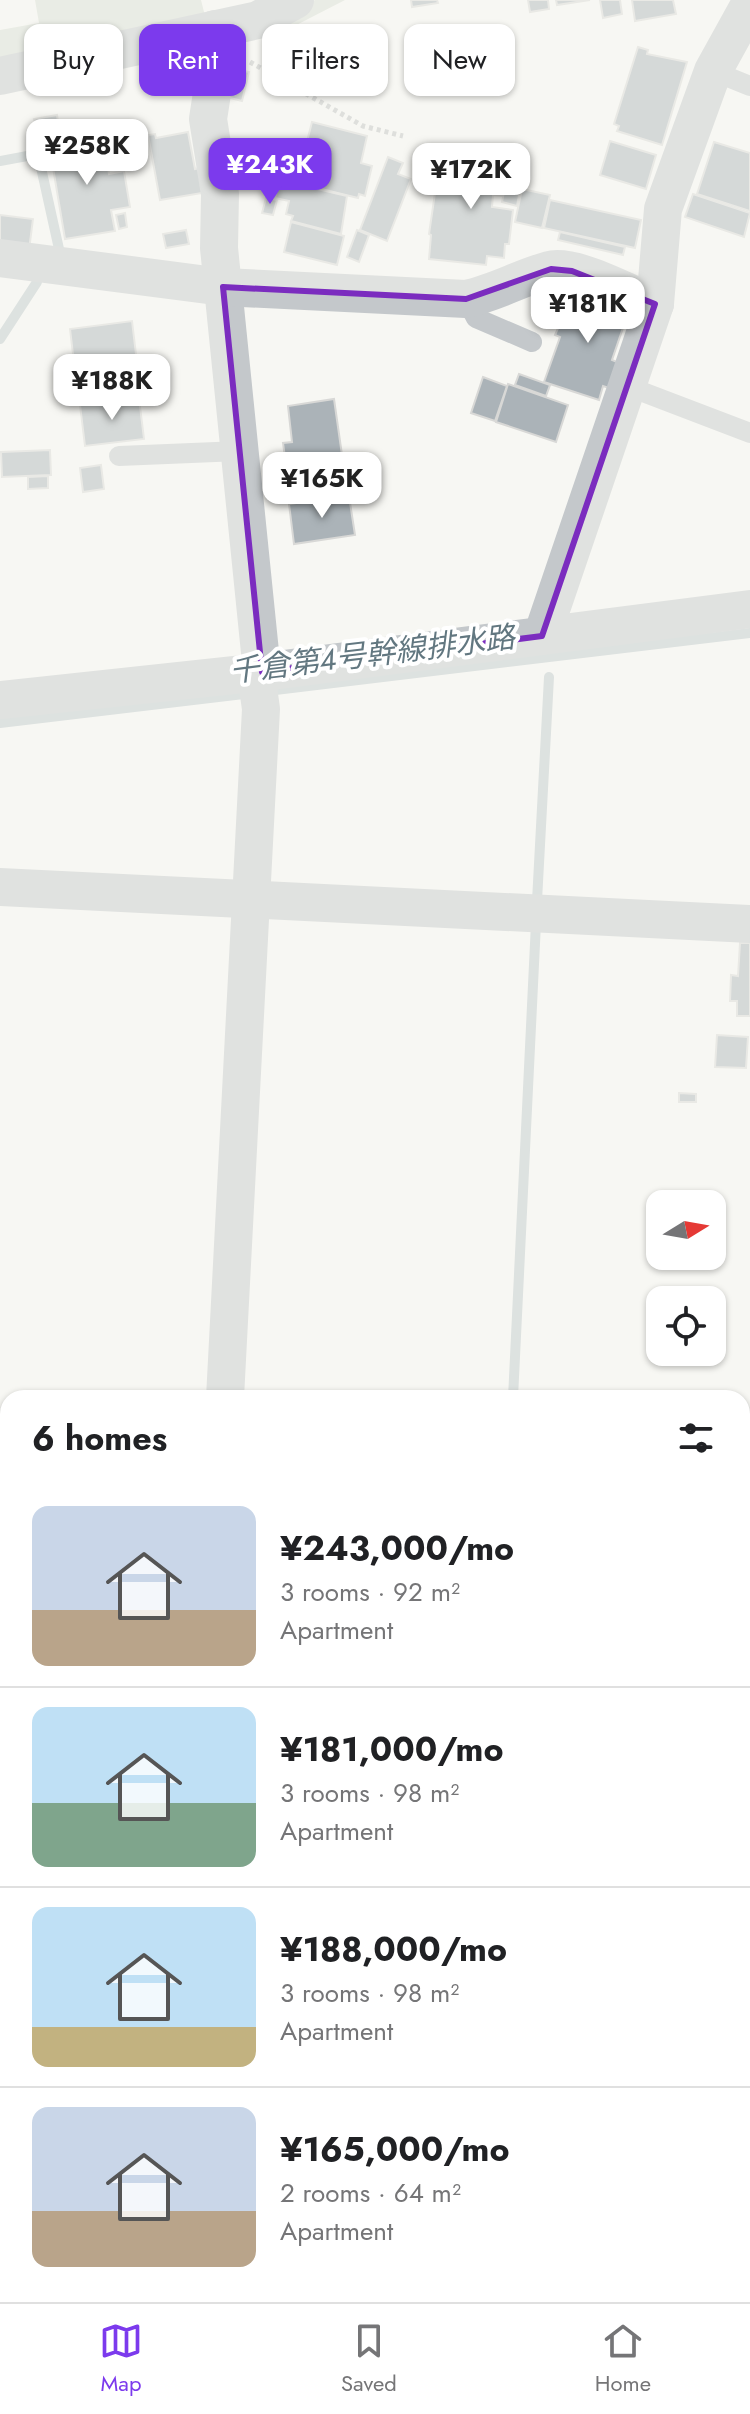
<!DOCTYPE html>
<html lang="en">
<head>
<meta charset="utf-8">
<style>
  :root { --surface:#fff; --page:#f6f6f6; --text:#202124; --muted:#757577; --line:#e0e0e0; --accent:#7c3aed }
  body { margin:0; font-family:Jost,"Noto Sans JP",sans-serif; background:var(--page); color:var(--text); height:100vh; display:flex; flex-direction:column; font-size:30px; white-space:nowrap }
  * { box-sizing:border-box; margin:0 }
  p { font-size:26px; color:var(--muted) }
  .icon { flex:none; width:44px; height:44px; fill:none; stroke:currentColor; stroke-width:2; stroke-linecap:round; stroke-linejoin:round }
  .map { position:relative; flex:1; overflow:hidden }
  .side { position:absolute; left:0px; top:1390px; width:750px; height:912px; display:flex; flex-direction:column; background:var(--surface); border-radius:24px 24px 0 0; box-shadow:0 2px 6px #0004 }
  .side>* { flex:none }
  .guide { position:absolute; left:24px; top:24px; width:702px; height:72px; display:flex; gap:16px }
  .needle { width:52px; rotate:79deg }
  .buttons { position:absolute; left:646px; top:1190px; display:grid; gap:16px }
  .buttons a { display:grid; place-items:center; width:80px; height:80px; border-radius:16px; background:var(--surface); box-shadow:0 2px 6px #0004; font-size:40px }
  .price { position:absolute; translate:-50% -68px; padding:0 18px; border-radius:16px; background:#fff; color:#222; font-size:26px; line-height:52px; filter:drop-shadow(0 2px 4px #0008) }
  .price::after { content:''; position:absolute; left:50%; top:48px; width:24px; height:18px; margin-left:-12px; background:inherit; clip-path:polygon(0 0,100% 0,50% 100%) }
  .price.active { background:var(--accent); color:#fff }
  ul { padding:0; list-style:none }
  li { display:flex; align-items:center; gap:24px; height:200px; padding:0 32px }
  li+li { border-top:2px solid var(--line) }
  li span { display:grid; place-items:center; flex:none; width:224px; height:160px; border-radius:16px; color:#555 }
  li>.icon { margin-inline-start:auto }
  span .icon { width:96px; height:96px; fill:#fffc; stroke-width:1 }
  li b { font-size:34px }
  h2 { display:flex; justify-content:space-between; align-items:center; height:96px; padding:0 32px; font-size:34px }
  .pill { padding:0 28px; border-radius:16px; background:var(--surface); box-shadow:0 2px 6px #0004; font-size:28px; line-height:72px }
  .pill.active { background:var(--accent); color:#fff }
  .tabs { display:flex; justify-content:space-around; align-items:center; height:112px; border-top:2px solid var(--line); background:var(--surface); font-size:22px; color:var(--muted) }
  .tabs a { display:grid; justify-items:center; gap:4px }
  .tabs .active { color:var(--accent) }
  .map>svg:first-child { display:block }
  .green { fill:#d8ded4 }
  .lines { fill:none; stroke-linecap:round; stroke-linejoin:round }
  .stream { stroke:#bdc7cb; stroke-width:10 }
  .building { fill:#abb3b8; stroke:#d8d8d6; stroke-width:2 }
  .path { stroke:#bec0c2; stroke-width:5; stroke-dasharray:4 4; stroke-linecap:butt }
  .service { stroke:#c4c8cb; stroke-width:20 }
  .minor { stroke:#c4c8cb; stroke-width:38 }
  .marked { fill:none; stroke:#7b2cbf; stroke-width:6; stroke-linejoin:round }
  .labels { text-anchor:middle; dominant-baseline:central; stroke-width:8; stroke-linejoin:round; paint-order:stroke }
  .water-label { font-size:30px; font-style:italic; fill:#627780; stroke:#fff }
</style>
</head>
<body>
<div class="map">
<svg width="750" height="2302" viewBox="0 0 750 2302">
  <rect width="100%" height="100%" fill="#f7f7f3"/>
  <g class="green">
    <polygon points="35,0 201,0 207,24 0,72 0,30 39,23"/>
    <polygon points="315,0 345,0 275,36 234,42"/>
  </g>
  <g class="lines">
    <g class="stream">
      <polyline points="0,161 38,154 61,258"/>
      <polyline points="0,339 37,282"/>
      <polyline points="267,691 750,633"/>
      <polyline points="0,723 252,693"/>
      <polyline points="537,901 549,677"/>
      <polyline points="513,1398 536,923"/>
      <polyline points="468,2302 468,2294"/>
    </g>
  </g>
  <g class="building">
    <polygon points="411,0 437,0 438,3 412,7"/>
    <polygon points="528,0 548,0 549,9 530,12"/>
    <polygon points="556,0 590,0 557,5"/>
    <polygon points="600,0 620,0 622,14 603,18"/>
    <polygon points="632,0 673,0 676,14 635,21"/>
    <polygon points="367,31 372,61 319,70 315,39"/>
    <polygon points="638,47 648,50 647,54 687,62 662,145 617,131 619,126 614,124"/>
    <polygon points="229,68 249,72 242,101 222,96"/>
    <polygon points="57,115 60,134 38,138 34,119"/>
    <polygon points="312,122 367,136 361,163 372,166 365,196 359,194 358,198 301,184 303,177 298,176"/>
    <polygon points="188,132 195,169 204,167 208,192 160,200 148,135 155,134 156,138"/>
    <polygon points="85,137 86,142 113,137 114,146 105,148 109,174 124,171 130,207 111,210 115,231 65,239 49,144"/>
    <polygon points="610,141 656,155 646,189 600,175"/>
    <polygon points="714,142 750,153 750,211 697,194"/>
    <polygon points="459,154 514,158 511,186 503,185 502,196 493,195 492,207 513,210 509,244 505,244 504,258 487,256 486,265 429,259 431,235 429,234 437,179 441,180 442,170 457,172"/>
    <polygon points="388,157 403,163 398,174 411,179 387,241 360,230"/>
    <polygon points="279,180 347,196 341,234 291,221 293,216 286,214 289,201 275,198"/>
    <polygon points="505,187 520,190 517,206 502,202"/>
    <polygon points="522,189 550,195 542,228 515,222"/>
    <polygon points="693,194 750,213 744,237 685,217"/>
    <polygon points="266,198 277,200 273,215 262,213"/>
    <polygon points="550,200 641,220 635,248 544,228"/>
    <polygon points="125,213 127,227 119,229 116,215"/>
    <polygon points="0,215 33,219 29,250 0,246"/>
    <polygon points="291,222 344,236 337,265 284,252"/>
    <polygon points="186,230 189,244 166,248 163,234"/>
    <polygon points="357,230 369,235 359,262 347,257"/>
    <polygon points="560,232 625,247 623,255 558,240"/>
    <polygon points="574,292 636,310 631,324 625,322 612,360 617,362 609,388 603,386 599,400 544,382 560,337 555,335"/>
    <polygon points="132,321 141,396 79,404 78,390 70,390 66,364 74,363 70,329"/>
    <polygon points="519,374 550,385 546,396 515,385"/>
    <polygon points="483,377 507,386 495,421 471,413"/>
    <polygon points="508,384 568,405 556,442 496,422"/>
    <polygon points="139,398 144,439 85,446 80,405"/>
    <polygon points="334,399 346,483 299,489 296,464 286,465 283,443 292,442 288,406"/>
    <polygon points="50,450 51,475 2,477 1,452"/>
    <polygon points="101,465 104,489 83,492 80,468"/>
    <polygon points="48,476 48,488 28,489 28,477"/>
    <polygon points="349,496 355,535 294,544 289,504"/>
    <polygon points="740,943 750,943 750,1016 737,1016 737,1001 730,1001 731,975 738,976"/>
    <polygon points="717,1035 748,1037 746,1068 715,1067"/>
    <polygon points="679,1093 696,1094 696,1102 679,1102"/>
  </g>
  <g class="lines">
    <polyline class="path" points="250,62 363,126 403,136"/>
    <g class="service">
      <polyline points="713,71 750,86"/>
      <polyline points="466,299 476,318 532,342"/>
      <polyline points="627,386 750,433"/>
      <polyline points="119,456 240,451"/>
    </g>
    <g class="minor">
      <polyline points="215,29 219,48 208,119 220,194 219,248 262,672"/>
      <polyline points="0,76 258,20 295,0"/>
      <path d="M0,258L223,287L466,299C495,293 520,278 549,270C574,263 630,294 655,304"/>
      <polyline points="542,636 655,304 663,209 713,71 750,4"/>
      <polyline points="0,700 262,672 750,609"/>
      <polyline points="0,887 750,924"/>
      <polyline points="225,1398 261,709 256,673"/>
      <polyline points="0,1731 8,1731"/>
      <polyline points="742,1769 750,1770"/>
      <polyline points="177,2302 178,2294"/>
    </g>
  </g>
  <path d="M0 0H750V2302H0ZM551,269L572,271L655,304L542,636L262,672L223,287L466,299Z" fill="#f7f7f3" fill-opacity=".55" fill-rule="evenodd"/>
  <path class="marked" d="M551,269L572,271L655,304L542,636L262,672L223,287L466,299Z"/>
  <g class="labels">
    <g class="water-label">
      <text transform="translate(372 654) rotate(-7)">千倉第4号幹線排水路</text>
    </g>
  </g>
</svg>
<div class="buttons">
<a><svg class="needle" viewBox="-14 -14 28 28"><path d="M0-13l5 13h-10z" fill="#e53935"/><path d="M0 13l5-13h-10z" fill="#757577"/></svg></a>
<a><svg class="icon" aria-label="locate" viewBox="0 0 24 24"><circle cx="12" cy="12" r="6"/><path d="M12 2v4M12 18v4M2 12h4M18 12h4"/></svg></a>
</div>
<b class="price" style="left:87px;top:187px">¥258K</b>
<b class="price active" style="left:270px;top:206px">¥243K</b>
<b class="price" style="left:471px;top:211px">¥172K</b>
<b class="price" style="left:588px;top:345px">¥181K</b>
<b class="price" style="left:112px;top:422px">¥188K</b>
<b class="price" style="left:322px;top:520px">¥165K</b>
<div class="guide">
<a class="pill">Buy</a>
<a class="pill active">Rent</a>
<a class="pill">Filters</a>
<a class="pill">New</a>
</div>
<section class="side">
<h2>6 homes<svg class="icon" aria-label="filters" viewBox="0 0 24 24"><path d="M4 7h16M4 17h16"/><circle cx="9" cy="7" r="2"/><circle cx="15" cy="17" r="2"/></svg></h2>
<ul>
<li><span style="background:linear-gradient(#c9d6e8 65%,#b9a48a 0)"><svg class="icon" aria-label="home" viewBox="0 0 24 24"><path d="M3 11l9-7 9 7M6 9v11h12V9"/></svg></span><div><b>¥243,000/mo</b><p>3 rooms · 92 m²</p><p>Apartment</p></div></li>
<li><span style="background:linear-gradient(#bfe0f5 60%,#7fa58c 0)"><svg class="icon" aria-label="home" viewBox="0 0 24 24"><path d="M3 11l9-7 9 7M6 9v11h12V9"/></svg></span><div><b>¥181,000/mo</b><p>3 rooms · 98 m²</p><p>Apartment</p></div></li>
<li><span style="background:linear-gradient(#bfe0f5 75%,#c2b280 0)"><svg class="icon" aria-label="home" viewBox="0 0 24 24"><path d="M3 11l9-7 9 7M6 9v11h12V9"/></svg></span><div><b>¥188,000/mo</b><p>3 rooms · 98 m²</p><p>Apartment</p></div></li>
<li><span style="background:linear-gradient(#c9d6e8 65%,#b9a48a 0)"><svg class="icon" aria-label="home" viewBox="0 0 24 24"><path d="M3 11l9-7 9 7M6 9v11h12V9"/></svg></span><div><b>¥165,000/mo</b><p>2 rooms · 64 m²</p><p>Apartment</p></div></li>
</ul>
</section>
</div>
<nav class="tabs">
<a class="active"><svg class="icon" aria-label="map" viewBox="0 0 24 24"><path d="M3 6l6-2 6 2 6-2v14l-6 2-6-2-6 2zM9 4v14M15 6v14"/></svg>Map</a>
<a><svg class="icon" aria-label="saved" viewBox="0 0 24 24"><path d="M7 4h10v16l-5-4-5 4z"/></svg>Saved</a>
<a><svg class="icon" aria-label="home" viewBox="0 0 24 24"><path d="M3 11l9-7 9 7M6 9v11h12V9"/></svg>Home</a>
</nav>
</body>
</html>
